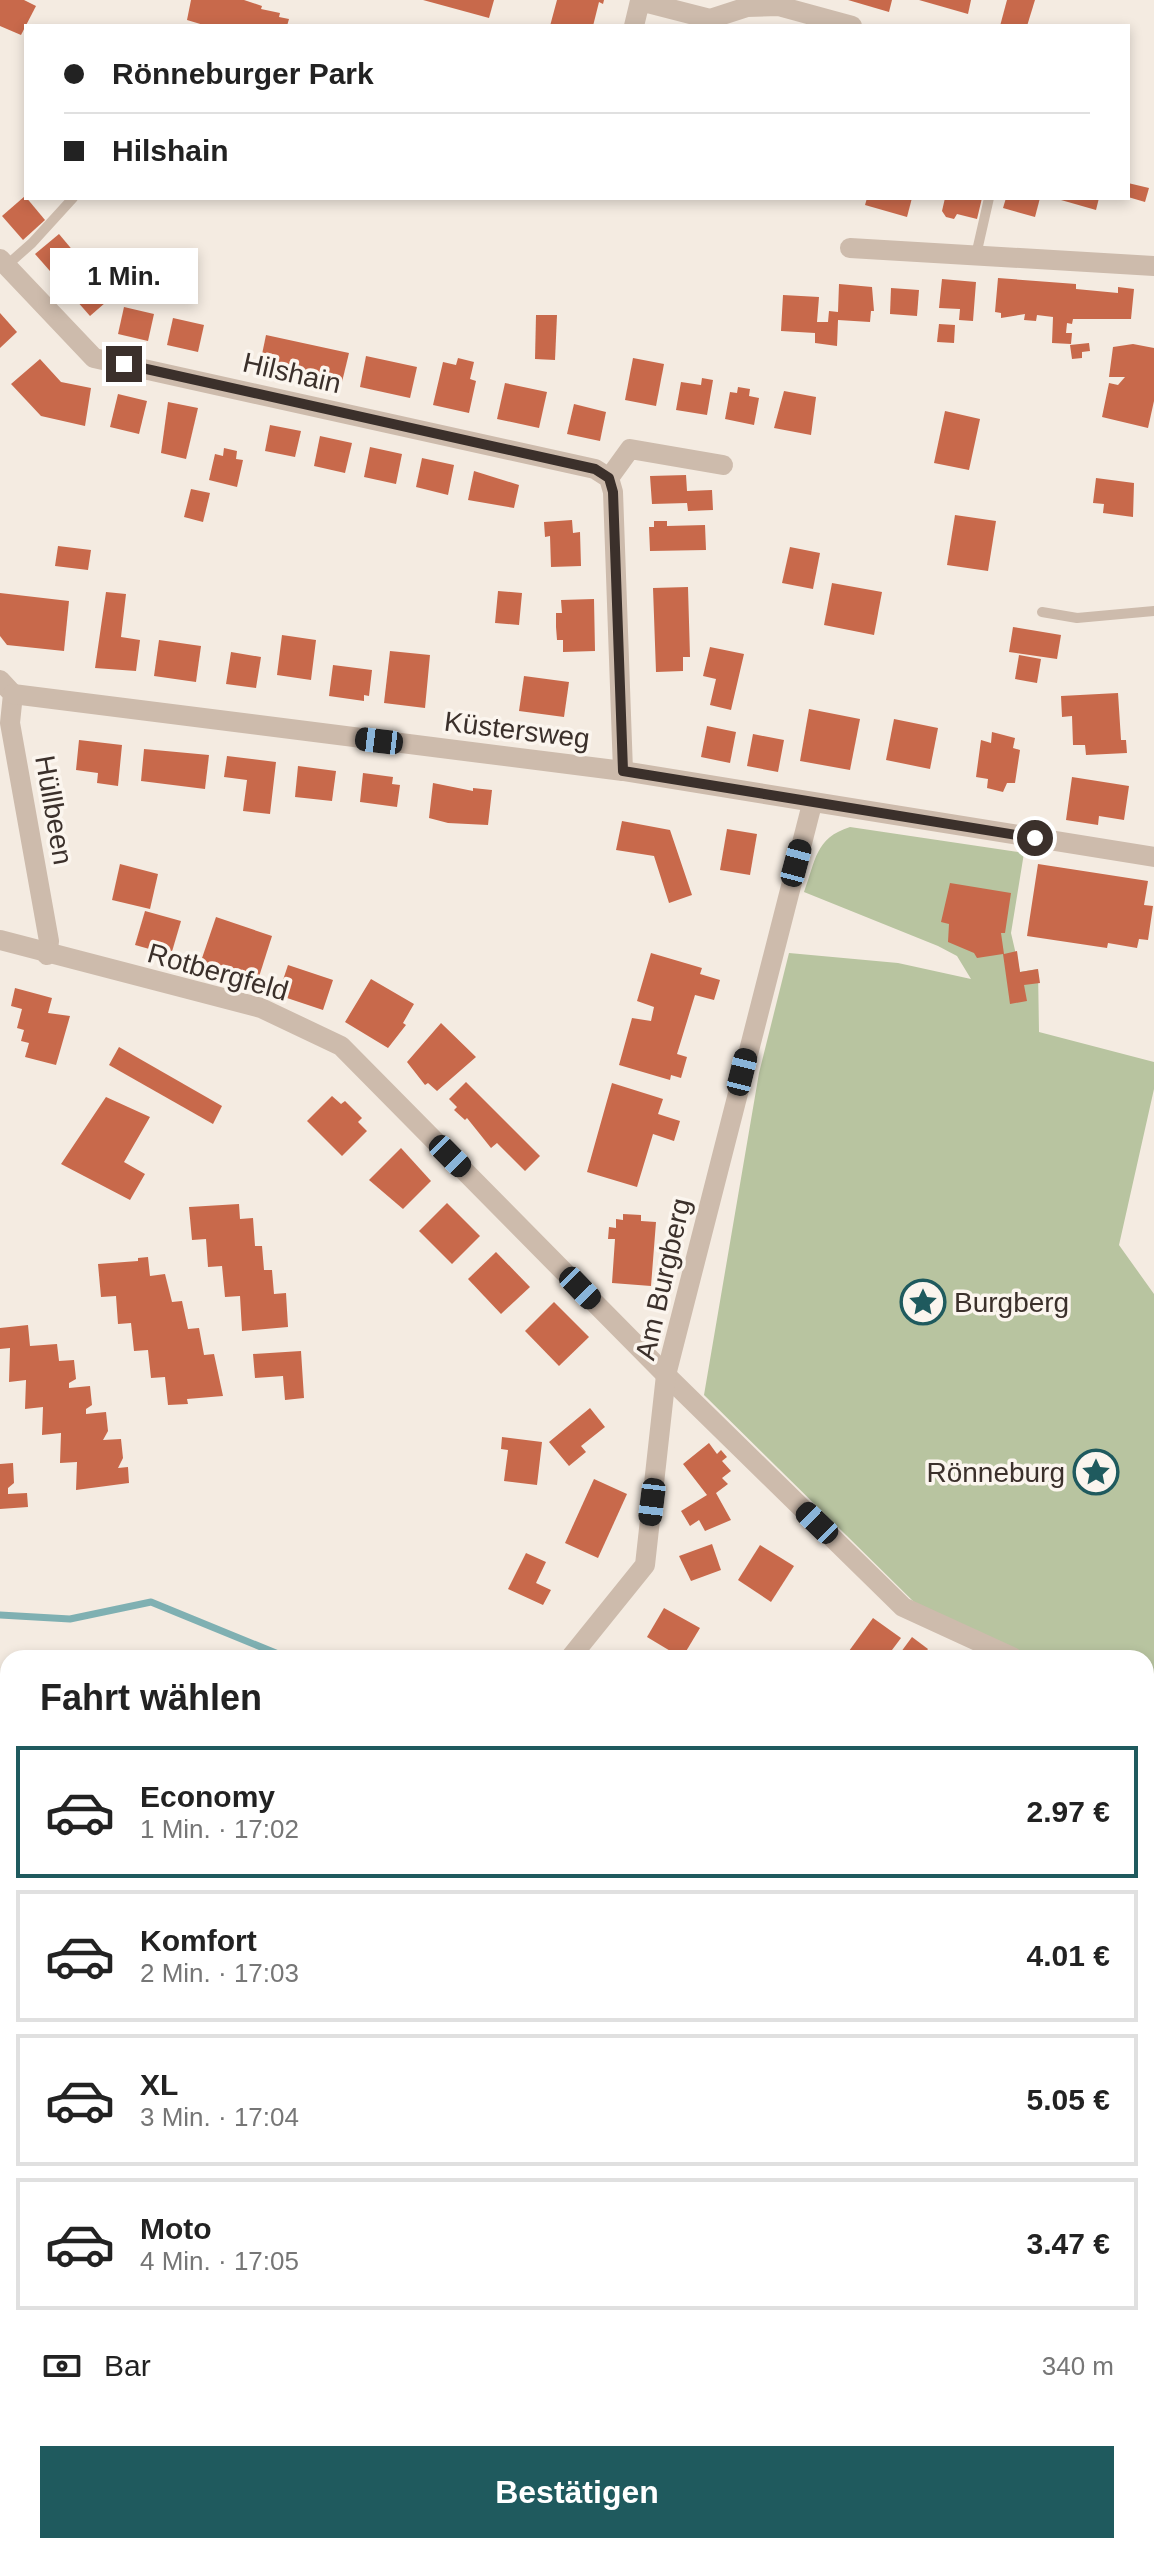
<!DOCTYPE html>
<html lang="de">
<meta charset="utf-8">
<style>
:root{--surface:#fff;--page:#f2f2f2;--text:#222;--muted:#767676;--line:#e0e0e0;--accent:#1f5a5e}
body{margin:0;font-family:Helvetica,sans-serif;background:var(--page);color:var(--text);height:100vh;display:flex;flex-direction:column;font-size:30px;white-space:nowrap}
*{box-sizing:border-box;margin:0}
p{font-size:26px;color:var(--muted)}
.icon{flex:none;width:44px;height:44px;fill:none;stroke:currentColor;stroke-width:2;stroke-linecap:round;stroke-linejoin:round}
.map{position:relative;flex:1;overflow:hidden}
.details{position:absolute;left:0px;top:1650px;width:1154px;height:904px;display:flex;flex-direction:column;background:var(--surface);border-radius:24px 24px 0 0;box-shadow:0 4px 12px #0003}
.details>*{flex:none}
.top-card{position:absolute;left:24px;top:24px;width:1106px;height:176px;border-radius:0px;box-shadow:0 4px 12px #0003;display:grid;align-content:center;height:176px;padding:0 40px;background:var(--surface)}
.end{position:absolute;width:36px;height:36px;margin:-18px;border:10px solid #3b302b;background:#fff;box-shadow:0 0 0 4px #fff}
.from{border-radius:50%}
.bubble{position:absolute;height:56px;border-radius:0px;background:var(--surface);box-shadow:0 4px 12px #0003;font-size:26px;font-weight:700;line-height:56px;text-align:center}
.car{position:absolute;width:24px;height:48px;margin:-24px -12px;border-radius:10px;box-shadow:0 0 6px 2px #0007;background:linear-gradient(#222 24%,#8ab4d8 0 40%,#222 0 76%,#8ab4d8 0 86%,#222 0)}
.top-card b{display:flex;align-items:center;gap:28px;height:76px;font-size:30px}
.top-card b+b{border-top:2px solid var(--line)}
.top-card i{width:20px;height:20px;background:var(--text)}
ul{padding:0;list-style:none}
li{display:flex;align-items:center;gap:24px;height:132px;margin:0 16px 12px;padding:0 24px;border:4px solid var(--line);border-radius:0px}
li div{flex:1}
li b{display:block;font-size:30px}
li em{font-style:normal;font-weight:700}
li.current{border-color:var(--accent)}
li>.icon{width:72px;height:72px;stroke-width:1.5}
h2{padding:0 40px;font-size:36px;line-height:96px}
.pay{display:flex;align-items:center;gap:20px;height:88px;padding:0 40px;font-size:30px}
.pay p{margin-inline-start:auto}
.action{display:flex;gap:16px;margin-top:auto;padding:16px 40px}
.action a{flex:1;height:92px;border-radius:0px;background:var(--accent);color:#fff;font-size:32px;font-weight:700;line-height:92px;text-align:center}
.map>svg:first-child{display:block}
</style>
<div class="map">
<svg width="1154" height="2554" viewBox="0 0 1154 2554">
<rect width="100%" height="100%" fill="#f4ebe1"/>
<g fill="#b8c4a0">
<path d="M 850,827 L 1024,853 L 1011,933 L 1020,972 L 1038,969 L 1039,1032 L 1154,1062 L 1154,1089 L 1119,1245 L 1154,1294 L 1154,1694 L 1146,1692 L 1146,1658 L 1029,1658 L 917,1605 L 704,1395 L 759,1073 L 789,953 L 898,963 L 971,979 L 957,956 L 938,946 L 804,892 C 816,860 815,838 850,827 Z"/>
<path d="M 8,2417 L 8,2546 L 944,2546 L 941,2554 L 0,2554 L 0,2436 Z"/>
</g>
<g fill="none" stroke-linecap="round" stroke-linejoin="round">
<g stroke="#7fb0b2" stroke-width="7">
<path d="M 0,1615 L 70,1619 L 151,1602 L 288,1658"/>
<path d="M 1146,2129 L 1154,2136"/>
</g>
</g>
<g fill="#c8694b">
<path d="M 0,0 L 24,0 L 36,6 L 21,35 L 0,26 Z"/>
<path d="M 191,0 L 244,0 L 262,6 L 261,9 L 280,13 L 279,17 L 289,19 L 287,26 L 207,26 L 187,20 Z"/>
<path d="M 423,0 L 494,0 L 489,18 Z"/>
<path d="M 557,0 L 604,0 L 603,4 L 599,2 L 593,26 L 550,26 Z"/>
<path d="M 848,0 L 892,0 L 889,12 Z"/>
<path d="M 919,0 L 971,0 L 968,14 Z"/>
<path d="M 1007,0 L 1035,0 L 1027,26 L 1000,26 Z"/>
<path d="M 1128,183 L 1149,188 L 1145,202 L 1128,197 Z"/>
<path d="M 25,196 L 45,220 L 23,240 L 2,216 Z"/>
<path d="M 867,198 L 912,198 L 907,217 L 865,205 Z"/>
<path d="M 945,198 L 982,198 L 977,219 L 957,214 L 954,219 L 946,217 L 942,211 Z"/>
<path d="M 1006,198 L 1040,198 L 1035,217 L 1003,208 Z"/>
<path d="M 1054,198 L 1099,198 L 1096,210 Z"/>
<path d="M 59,234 L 80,259 L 57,279 L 35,254 Z"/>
<path d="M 92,272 L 113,296 L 90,316 L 69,292 Z"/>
<path d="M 998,278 L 1076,284 L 1076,289 L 1118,293 L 1118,287 L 1134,289 L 1131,319 L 1073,319 L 1072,324 L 1067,323 L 1066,333 L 1072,333 L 1071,344 L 1052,343 L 1053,317 L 1037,315 L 1036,321 L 1024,320 L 1025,314 L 1001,318 L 1001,313 L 995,312 Z"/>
<path d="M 942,279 L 976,282 L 973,321 L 959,320 L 960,309 L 939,308 Z"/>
<path d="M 839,284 L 872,287 L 874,311 L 871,311 L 870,322 L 838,320 L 837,346 L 815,343 L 815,333 L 781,331 L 783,295 L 819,297 L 817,322 L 828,322 L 829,311 L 838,312 Z"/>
<path d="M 891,288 L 919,290 L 917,316 L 890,314 Z"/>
<path d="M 124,307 L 154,314 L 148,341 L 118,334 Z"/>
<path d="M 0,313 L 17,332 L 0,348 Z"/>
<path d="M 536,315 L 557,315 L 555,360 L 535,359 Z"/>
<path d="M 173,318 L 204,325 L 198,352 L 167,345 Z"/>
<path d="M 939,324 L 955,325 L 954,343 L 937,342 Z"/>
<path d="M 266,335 L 349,353 L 342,382 L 260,364 Z"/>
<path d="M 1089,343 L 1090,351 L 1082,352 L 1082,358 L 1072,359 L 1070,345 Z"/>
<path d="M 1133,344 L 1154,348 L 1154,401 L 1148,428 L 1102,417 L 1109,383 L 1118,385 L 1125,377 L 1109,377 L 1113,347 Z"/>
<path d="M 366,356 L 417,367 L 410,398 L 360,387 Z"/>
<path d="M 458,358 L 474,362 L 470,379 L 476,381 L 469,413 L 433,405 L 443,362 L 456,365 Z"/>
<path d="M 633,358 L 664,364 L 656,406 L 625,400 Z"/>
<path d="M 40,359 L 61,382 L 91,388 L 85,426 L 41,416 L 11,384 Z"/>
<path d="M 702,378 L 713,380 L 707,415 L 676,410 L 681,382 L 701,385 Z"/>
<path d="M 505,383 L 547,392 L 539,428 L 497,419 Z"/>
<path d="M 738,387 L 750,389 L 749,396 L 759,398 L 754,425 L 725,419 L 730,392 L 737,393 Z"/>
<path d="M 784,391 L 816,397 L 811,435 L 774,428 Z"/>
<path d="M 118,394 L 147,401 L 139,434 L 110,427 Z"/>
<path d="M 168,402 L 198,408 L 186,459 L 161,453 Z"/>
<path d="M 574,404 L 606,412 L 600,441 L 567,434 Z"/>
<path d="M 945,411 L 980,419 L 969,470 L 934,463 Z"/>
<path d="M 270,425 L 301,431 L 295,457 L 265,451 Z"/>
<path d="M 320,436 L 352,443 L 345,473 L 314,466 Z"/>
<path d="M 370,447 L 402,454 L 396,484 L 364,477 Z"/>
<path d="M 224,448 L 237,451 L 236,459 L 243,460 L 237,487 L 209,480 L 215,454 L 223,456 Z"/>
<path d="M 422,458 L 454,465 L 448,495 L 416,487 Z"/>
<path d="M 474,471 L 519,485 L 514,508 L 468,500 Z"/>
<path d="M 686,475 L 687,491 L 712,490 L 713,510 L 688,511 L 687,503 L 652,504 L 650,476 Z"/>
<path d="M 1096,478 L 1134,483 L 1133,517 L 1103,513 L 1104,504 L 1093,503 Z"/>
<path d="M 191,489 L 210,493 L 203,522 L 184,517 Z"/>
<path d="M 955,515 L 996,521 L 988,571 L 947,565 Z"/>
<path d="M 572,520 L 573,533 L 580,532 L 581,566 L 551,567 L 550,536 L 545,537 L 544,522 Z"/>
<path d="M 654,521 L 667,521 L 667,526 L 705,525 L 706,550 L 650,551 L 649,527 L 654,527 Z"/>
<path d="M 58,546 L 91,550 L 88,570 L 55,566 Z"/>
<path d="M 790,547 L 820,553 L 813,589 L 782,583 Z"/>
<path d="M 832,583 L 882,592 L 874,635 L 824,625 Z"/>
<path d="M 688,587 L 690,657 L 683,657 L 683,671 L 656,672 L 653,588 Z"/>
<path d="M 498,591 L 522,593 L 519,625 L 495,623 Z"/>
<path d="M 106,592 L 126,594 L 121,637 L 140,640 L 136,671 L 95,668 Z"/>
<path d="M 0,593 L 69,601 L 64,651 L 7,645 L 0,636 Z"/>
<path d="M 594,599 L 595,651 L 563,652 L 563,640 L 557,640 L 556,627 L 556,613 L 562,613 L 561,600 Z"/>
<path d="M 1013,627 L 1061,635 L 1057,659 L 1009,652 Z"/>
<path d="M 282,635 L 316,640 L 311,680 L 277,675 Z"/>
<path d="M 159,640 L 201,646 L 196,682 L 154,676 Z"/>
<path d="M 710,647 L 744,654 L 731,710 L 710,705 L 716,679 L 703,676 Z"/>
<path d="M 390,651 L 430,655 L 425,708 L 384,703 Z"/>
<path d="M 231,652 L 261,657 L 256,688 L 226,684 Z"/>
<path d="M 1019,655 L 1041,659 L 1037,683 L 1015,679 Z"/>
<path d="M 333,665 L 372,670 L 369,696 L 364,695 L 364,701 L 329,696 Z"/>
<path d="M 524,676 L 569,682 L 564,717 L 519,711 Z"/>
<path d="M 1118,693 L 1121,740 L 1126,740 L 1127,753 L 1086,755 L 1085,745 L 1073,745 L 1072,716 L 1062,717 L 1061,696 Z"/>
<path d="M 809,709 L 860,719 L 850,770 L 800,761 Z"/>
<path d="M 894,719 L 938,728 L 930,769 L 886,760 Z"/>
<path d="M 707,726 L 736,732 L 730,763 L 701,757 Z"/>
<path d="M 992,732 L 1015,738 L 1013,748 L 1020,750 L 1015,783 L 1007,783 L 1003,792 L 987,788 L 988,779 L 976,777 L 981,740 L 991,743 Z"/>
<path d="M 753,734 L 784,740 L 778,772 L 747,766 Z"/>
<path d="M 79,740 L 122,745 L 118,786 L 97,783 L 98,773 L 76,770 Z"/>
<path d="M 144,749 L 209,755 L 205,789 L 141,781 Z"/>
<path d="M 227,756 L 276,762 L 270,814 L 243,811 L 247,780 L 224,777 Z"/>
<path d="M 298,766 L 336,771 L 332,801 L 295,797 Z"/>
<path d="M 363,773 L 393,777 L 392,784 L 400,785 L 397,807 L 360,802 Z"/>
<path d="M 1072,777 L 1129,786 L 1124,820 L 1099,816 L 1098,825 L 1066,820 Z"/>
<path d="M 433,783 L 473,791 L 473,788 L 492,790 L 488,825 L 448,823 L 429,818 Z"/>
<path d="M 622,821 L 670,830 L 692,895 L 669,903 L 654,856 L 616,850 Z"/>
<path d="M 727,829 L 757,834 L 750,875 L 720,870 Z"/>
<path d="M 120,864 L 158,874 L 150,909 L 112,900 Z"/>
<path d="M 1038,864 L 1148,881 L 1144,905 L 1153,906 L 1148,940 L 1139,939 L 1137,948 L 1108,943 L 1107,948 L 1027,936 Z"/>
<path d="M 950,883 L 1011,893 L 1005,933 L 1001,933 L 1004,954 L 1017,951 L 1020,972 L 1038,969 L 1040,983 L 1024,985 L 1027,1001 L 1010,1004 L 1003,954 L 977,958 L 974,953 L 948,942 L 949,924 L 941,922 Z"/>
<path d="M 145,911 L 181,921 L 171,955 L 135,945 Z"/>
<path d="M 216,917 L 272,936 L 257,983 L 200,964 Z"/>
<path d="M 651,953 L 702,968 L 700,974 L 720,980 L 714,1000 L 695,995 L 677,1054 L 687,1057 L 681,1078 L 671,1075 L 670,1080 L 619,1065 L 632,1018 L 651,1021 L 654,1007 L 637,1001 Z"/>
<path d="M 288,965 L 333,980 L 323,1010 L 278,995 Z"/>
<path d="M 371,979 L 414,1004 L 403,1023 L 406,1025 L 388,1048 L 345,1022 Z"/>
<path d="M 15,988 L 52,998 L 48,1013 L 70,1016 L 56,1065 L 25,1057 L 29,1043 L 21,1041 L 24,1030 L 17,1028 L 22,1009 L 11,1006 Z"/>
<path d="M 441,1023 L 476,1057 L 437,1091 L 428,1083 L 425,1085 L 407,1062 Z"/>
<path d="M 119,1047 L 222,1106 L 213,1124 L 109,1065 Z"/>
<path d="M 466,1082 L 540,1156 L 525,1171 L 497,1143 L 491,1148 L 467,1118 L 465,1120 L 454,1110 L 457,1107 L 449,1099 Z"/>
<path d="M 612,1083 L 663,1099 L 658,1114 L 680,1121 L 674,1141 L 653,1134 L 637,1187 L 587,1172 Z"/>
<path d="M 332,1096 L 341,1104 L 345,1101 L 362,1118 L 358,1122 L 367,1131 L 342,1156 L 307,1121 Z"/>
<path d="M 106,1097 L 150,1117 L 124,1162 L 145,1174 L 130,1200 L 61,1164 Z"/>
<path d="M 401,1148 L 431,1181 L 403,1209 L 369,1180 Z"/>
<path d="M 447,1203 L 480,1236 L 452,1264 L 419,1231 Z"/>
<path d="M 239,1204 L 240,1219 L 253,1218 L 255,1246 L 262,1246 L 264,1270 L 272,1270 L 274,1294 L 286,1293 L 288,1327 L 242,1331 L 240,1296 L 225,1297 L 222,1266 L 208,1267 L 206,1239 L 192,1240 L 189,1207 Z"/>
<path d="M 623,1214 L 641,1215 L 641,1221 L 656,1222 L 651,1286 L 612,1283 L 615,1239 L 608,1239 L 609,1227 L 616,1228 L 616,1219 L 623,1220 Z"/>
<path d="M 496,1252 L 530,1287 L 501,1314 L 468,1279 Z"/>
<path d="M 148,1257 L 150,1276 L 165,1274 L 172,1302 L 182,1301 L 188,1329 L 199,1328 L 204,1355 L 214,1354 L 223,1396 L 187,1399 L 188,1404 L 168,1405 L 165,1377 L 151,1378 L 148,1350 L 134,1351 L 131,1323 L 118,1324 L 116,1296 L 101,1297 L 98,1264 L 138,1261 L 138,1258 Z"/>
<path d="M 554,1302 L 589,1337 L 559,1366 L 525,1331 Z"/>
<path d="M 28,1325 L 30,1346 L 57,1344 L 59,1361 L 74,1360 L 76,1379 L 69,1383 L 69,1388 L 90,1386 L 92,1405 L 86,1409 L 86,1414 L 106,1412 L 108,1431 L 103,1440 L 121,1439 L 123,1458 L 118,1468 L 128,1467 L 129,1483 L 76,1490 L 77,1462 L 60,1463 L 61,1433 L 42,1435 L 43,1407 L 25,1409 L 26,1380 L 9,1382 L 10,1348 L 0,1349 L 0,1328 Z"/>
<path d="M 301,1351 L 304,1398 L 285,1400 L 283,1376 L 255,1378 L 253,1354 Z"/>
<path d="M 590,1408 L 605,1427 L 581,1446 L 586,1452 L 569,1466 L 549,1442 Z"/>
<path d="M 502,1437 L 542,1442 L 537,1485 L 504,1481 L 508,1450 L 501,1449 Z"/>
<path d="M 709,1443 L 717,1454 L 721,1450 L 727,1457 L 722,1461 L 731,1471 L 722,1478 L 728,1484 L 716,1493 L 731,1520 L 705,1531 L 699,1520 L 690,1526 L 681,1511 L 707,1495 L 683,1464 Z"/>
<path d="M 13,1463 L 14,1483 L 8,1488 L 8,1494 L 27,1493 L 28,1507 L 0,1509 L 0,1464 Z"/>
<path d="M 594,1479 L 627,1494 L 598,1558 L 565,1543 Z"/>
<path d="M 712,1544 L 721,1570 L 691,1581 L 679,1556 Z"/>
<path d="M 760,1545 L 794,1566 L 771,1602 L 738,1580 Z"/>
<path d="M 526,1553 L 546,1562 L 536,1583 L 551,1590 L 543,1605 L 508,1589 Z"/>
<path d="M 664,1608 L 700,1628 L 682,1658 L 647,1637 Z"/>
<path d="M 873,1618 L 901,1638 L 886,1658 L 859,1658 L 849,1651 Z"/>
<path d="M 912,1637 L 928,1649 L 921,1658 L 901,1658 L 898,1656 Z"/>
<path d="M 3,1740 L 8,1742 L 8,1803 L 0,1800 Z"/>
<path d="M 1153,1927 L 1154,1971 L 1146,1983 L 1146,1945 Z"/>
<path d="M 0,2239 L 8,2248 L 8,2279 L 0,2272 Z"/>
</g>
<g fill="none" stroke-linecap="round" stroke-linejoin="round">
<g stroke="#cdbbac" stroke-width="10">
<path d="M 976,255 L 989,198"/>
<path d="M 6,266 L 32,243 L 73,198"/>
<path d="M 1042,612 L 1077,618 L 1154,611"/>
</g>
<g stroke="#cdbbac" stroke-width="20">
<path d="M 634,26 L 640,1 L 710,19 L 747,7 L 779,6 L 852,26"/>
<path d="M 850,248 L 1154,266"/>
<path d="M 0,259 L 94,358 L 595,469 L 609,478 L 613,492 L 623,771"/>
<path d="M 609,478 L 630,449 L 723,465"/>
<path d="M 0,680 L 13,694 L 10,723 L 49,941 L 47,955"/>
<path d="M 13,694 L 623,771 L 1154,857"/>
<path d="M 0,940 L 261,1008 L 341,1046 L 666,1375 L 903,1607 L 1014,1658"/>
<path d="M 570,1658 L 645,1565 L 666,1375 L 812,804"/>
<path d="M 1146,1715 L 1154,1719"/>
<path d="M 0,1866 L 8,1866"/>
<path d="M 0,2195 L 8,2190"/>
<path d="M 1146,2438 L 1154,2444"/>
</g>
</g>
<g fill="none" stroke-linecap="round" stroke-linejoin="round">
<path stroke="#3b302b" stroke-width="10" d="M 124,364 L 595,469 L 609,478 L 613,492 L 623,771 L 1035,838"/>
</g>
<defs>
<g id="sight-ring" transform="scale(2.3)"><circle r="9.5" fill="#fbf5ee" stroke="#1f5a5e" stroke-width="1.5"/><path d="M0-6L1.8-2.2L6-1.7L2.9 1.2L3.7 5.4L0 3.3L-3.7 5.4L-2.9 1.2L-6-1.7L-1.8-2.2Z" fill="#1f5a5e"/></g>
</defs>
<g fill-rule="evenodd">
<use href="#sight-ring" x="923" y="1302"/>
<use href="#sight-ring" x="1096" y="1472"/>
</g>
<g text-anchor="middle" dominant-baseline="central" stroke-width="7" stroke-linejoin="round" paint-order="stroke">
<g font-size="28" fill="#3b302b" stroke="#fbf5ee">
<text transform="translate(292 373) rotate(13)">Hilshain</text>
<text transform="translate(517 730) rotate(7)">Küstersweg</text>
<text transform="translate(54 810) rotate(80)">Hüllbeen</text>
<text transform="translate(218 972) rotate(16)">Rotbergfeld</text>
<text transform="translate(663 1279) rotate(-77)">Am Burgberg</text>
</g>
<g font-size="28" fill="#3b302b" stroke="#fbf5ee" text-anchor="start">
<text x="954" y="1302">Burgberg</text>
<text x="1065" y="1472" text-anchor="end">Rönneburg</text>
</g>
</g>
</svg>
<i class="end from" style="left:1035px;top:838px"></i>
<i class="end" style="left:124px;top:364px"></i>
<div class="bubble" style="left:50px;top:248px;width:148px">1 Min.</div>
<i class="car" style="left:379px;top:741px;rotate:277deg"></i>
<i class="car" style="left:796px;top:863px;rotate:15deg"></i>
<i class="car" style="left:742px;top:1072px;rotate:14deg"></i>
<i class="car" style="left:450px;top:1156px;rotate:135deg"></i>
<i class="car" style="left:580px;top:1288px;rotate:136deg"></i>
<i class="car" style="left:652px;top:1502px;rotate:187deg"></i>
<i class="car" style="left:817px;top:1523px;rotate:314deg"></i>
<div class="top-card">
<b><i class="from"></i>Rönneburger Park</b>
<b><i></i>Hilshain</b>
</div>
<section class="details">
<h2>Fahrt wählen</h2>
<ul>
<li class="current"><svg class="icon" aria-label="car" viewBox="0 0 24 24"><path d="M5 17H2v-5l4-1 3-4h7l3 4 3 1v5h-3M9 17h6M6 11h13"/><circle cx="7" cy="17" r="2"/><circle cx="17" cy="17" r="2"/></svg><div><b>Economy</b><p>1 Min. · 17:02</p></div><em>2.97 €</em></li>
<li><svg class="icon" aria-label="car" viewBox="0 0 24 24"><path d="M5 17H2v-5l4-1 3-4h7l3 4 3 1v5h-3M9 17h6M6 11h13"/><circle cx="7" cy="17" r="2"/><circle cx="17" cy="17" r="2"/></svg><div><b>Komfort</b><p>2 Min. · 17:03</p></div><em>4.01 €</em></li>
<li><svg class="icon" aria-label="car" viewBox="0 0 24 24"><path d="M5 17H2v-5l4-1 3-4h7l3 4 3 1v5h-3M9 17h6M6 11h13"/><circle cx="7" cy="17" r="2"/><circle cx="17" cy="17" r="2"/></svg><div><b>XL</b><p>3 Min. · 17:04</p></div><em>5.05 €</em></li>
<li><svg class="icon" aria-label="car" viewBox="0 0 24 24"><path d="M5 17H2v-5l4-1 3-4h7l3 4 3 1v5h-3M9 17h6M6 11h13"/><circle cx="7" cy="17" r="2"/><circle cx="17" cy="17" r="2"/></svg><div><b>Moto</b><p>4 Min. · 17:05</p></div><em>3.47 €</em></li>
</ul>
<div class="pay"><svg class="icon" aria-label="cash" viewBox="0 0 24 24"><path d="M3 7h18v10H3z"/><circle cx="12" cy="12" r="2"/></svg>Bar<p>340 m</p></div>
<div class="action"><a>Bestätigen</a></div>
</section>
</div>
